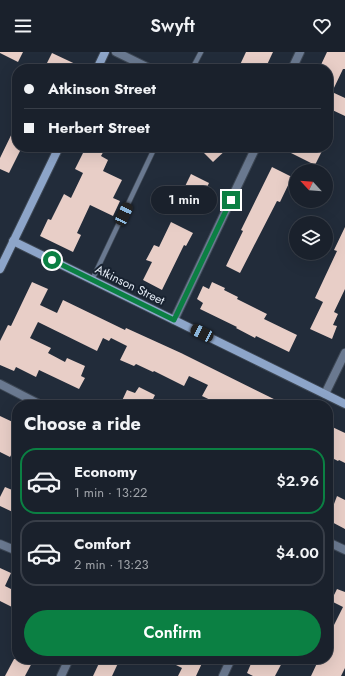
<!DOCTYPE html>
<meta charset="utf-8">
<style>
:root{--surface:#1a212c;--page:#232934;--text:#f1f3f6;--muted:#9fa3a9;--line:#383e48;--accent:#0b8043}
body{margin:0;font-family:Jost,sans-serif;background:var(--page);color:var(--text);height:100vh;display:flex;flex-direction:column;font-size:15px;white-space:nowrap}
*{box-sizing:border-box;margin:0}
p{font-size:13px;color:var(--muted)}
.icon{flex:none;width:22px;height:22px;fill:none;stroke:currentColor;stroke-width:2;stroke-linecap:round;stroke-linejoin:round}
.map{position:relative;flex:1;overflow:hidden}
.panel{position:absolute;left:12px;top:348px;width:321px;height:264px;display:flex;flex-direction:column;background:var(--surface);border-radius:16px;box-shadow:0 4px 16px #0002,0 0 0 1px var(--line)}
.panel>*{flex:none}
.banner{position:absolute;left:12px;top:12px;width:321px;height:88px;border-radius:16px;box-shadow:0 4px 16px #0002,0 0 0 1px var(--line);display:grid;align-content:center;height:88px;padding:0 12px;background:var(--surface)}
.needle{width:26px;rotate:296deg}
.buttons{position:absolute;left:289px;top:112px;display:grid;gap:8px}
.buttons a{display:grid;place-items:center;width:44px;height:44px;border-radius:50%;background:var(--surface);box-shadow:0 4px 16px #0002,0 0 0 1px var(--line);font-size:20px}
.end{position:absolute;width:18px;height:18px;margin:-9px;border:5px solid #0b8043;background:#fff;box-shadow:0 0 0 2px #fff}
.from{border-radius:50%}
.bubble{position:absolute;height:28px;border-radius:14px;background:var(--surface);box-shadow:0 4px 16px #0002,0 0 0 1px var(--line);font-size:13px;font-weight:600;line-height:28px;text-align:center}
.car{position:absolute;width:12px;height:24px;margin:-12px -6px;border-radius:5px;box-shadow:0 0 3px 1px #0007;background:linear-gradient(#222 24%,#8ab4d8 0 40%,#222 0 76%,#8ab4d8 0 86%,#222 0)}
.banner b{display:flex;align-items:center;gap:14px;height:38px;font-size:15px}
.banner b+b{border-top:1px solid var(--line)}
.banner i{width:10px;height:10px;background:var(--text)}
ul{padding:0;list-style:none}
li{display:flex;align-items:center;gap:12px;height:66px;margin:0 8px 6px;padding:0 4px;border:2px solid var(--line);border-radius:16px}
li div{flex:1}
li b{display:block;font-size:15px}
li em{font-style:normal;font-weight:600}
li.on{border-color:var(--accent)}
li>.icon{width:36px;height:36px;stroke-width:1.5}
h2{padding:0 12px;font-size:18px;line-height:48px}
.button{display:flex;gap:8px;margin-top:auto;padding:8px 12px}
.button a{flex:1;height:46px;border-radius:24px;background:var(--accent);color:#fff;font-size:16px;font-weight:600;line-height:46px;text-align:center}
header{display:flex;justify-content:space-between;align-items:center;height:52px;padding:0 12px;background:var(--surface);font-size:18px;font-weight:600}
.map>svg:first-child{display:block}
</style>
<header><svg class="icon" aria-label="menu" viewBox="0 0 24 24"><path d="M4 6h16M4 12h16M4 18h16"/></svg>Swyft<svg class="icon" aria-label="heart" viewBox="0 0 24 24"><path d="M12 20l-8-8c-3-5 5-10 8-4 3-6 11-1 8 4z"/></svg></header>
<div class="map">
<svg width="345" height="624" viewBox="0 0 345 624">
<rect width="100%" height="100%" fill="#222c3a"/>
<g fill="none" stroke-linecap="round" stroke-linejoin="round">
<path stroke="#000b35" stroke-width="3.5" d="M 16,414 L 17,412"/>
</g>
<g fill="#e8cec7">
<path d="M 0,0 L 23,0 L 18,10 L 0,1 Z"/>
<path d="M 246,0 L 273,0 L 265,17 L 238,17 Z"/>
<path d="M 327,0 L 345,0 L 345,17 L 343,17 L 332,40 L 345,46 L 345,64 L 328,56 L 328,17 L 319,17 Z"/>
<path d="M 52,1 L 86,17 L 44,17 Z"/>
<path d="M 17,71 L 17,95 L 22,95 L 9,121 L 0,117 L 0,106 Z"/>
<path d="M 86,95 L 106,95 L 101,104 L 108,108 L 103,119 L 122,128 L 113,146 L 120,149 L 113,164 L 90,153 L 77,181 L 81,183 L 73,200 L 40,184 L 48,167 L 51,168 L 64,142 L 71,146 L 83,121 L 75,117 Z"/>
<path d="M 198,95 L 229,95 L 213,110 Z"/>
<path d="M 279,95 L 312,95 L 322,99 L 315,113 Z"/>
<path d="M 272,115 L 292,125 L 280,150 L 277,149 L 240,221 L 226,214 L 243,179 L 241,178 Z"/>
<path d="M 191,122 L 209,131 L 195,160 L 177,151 Z"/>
<path d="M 171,170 L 193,181 L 186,194 L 184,193 L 162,238 L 143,228 L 152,210 L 146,208 L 154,193 L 159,195 Z"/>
<path d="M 345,175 L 345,237 L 334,260 L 338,262 L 333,273 L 337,274 L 332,287 L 310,277 L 323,250 L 315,246 L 337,199 L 334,198 Z"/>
<path d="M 32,230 L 48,237 L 40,253 L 57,261 L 63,248 L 125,278 L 126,276 L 181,301 L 286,353 L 221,353 L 202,344 L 208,333 L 189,324 L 184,334 L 154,319 L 153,320 L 136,312 L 134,314 L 120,308 L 127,294 L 111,286 L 109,289 L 103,286 L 97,299 L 38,270 L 30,286 L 51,296 L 48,301 L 65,310 L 67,306 L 85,314 L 81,324 L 85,326 L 79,337 L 39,318 L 36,325 L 16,315 L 14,319 L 0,313 L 0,289 L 8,273 L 11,274 Z"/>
<path d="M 212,230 L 225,236 L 224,238 L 238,245 L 237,247 L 267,262 L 264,267 L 297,283 L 289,300 L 256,284 L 255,286 L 236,276 L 237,275 L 200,257 L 203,251 L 197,247 L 203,234 L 209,237 Z"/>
<path d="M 139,335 L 155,343 L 150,353 L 120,353 L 127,338 L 135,341 Z"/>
<path d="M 0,364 L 17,372 L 13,379 L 17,381 L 17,392 L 10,405 L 0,400 Z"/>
<path d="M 328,373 L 345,381 L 345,411 L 339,408 L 338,409 L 328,404 Z"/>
<path d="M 5,435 L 17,440 L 17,462 L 0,454 L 0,445 Z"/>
<path d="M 337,444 L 345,448 L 345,477 L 328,468 L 328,449 L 334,452 Z"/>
<path d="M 0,516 L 11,521 L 5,534 L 17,540 L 17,545 L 12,555 L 0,549 Z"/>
<path d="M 337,537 L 345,540 L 345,616 L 341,624 L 311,624 L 319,607 L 328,607 L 328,585 L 343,555 L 331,549 Z"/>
<path d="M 14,607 L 34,607 L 25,624 L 5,624 Z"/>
<path d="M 101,607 L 120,607 L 112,624 L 93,624 Z"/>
<path d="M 164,607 L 204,607 L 196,624 L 178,624 L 182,616 Z"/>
<path d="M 253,607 L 284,607 L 275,624 L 253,624 L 247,621 Z"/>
</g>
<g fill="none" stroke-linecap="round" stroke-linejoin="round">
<g stroke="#3d4754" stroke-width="6">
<g id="lane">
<path d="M 192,17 L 201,0"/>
<path d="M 92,228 L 155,95"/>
</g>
</g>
<g stroke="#3d4754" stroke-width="10">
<g id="street">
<path d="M 116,0 L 151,17"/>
<path d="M 292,17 L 300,0"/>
<path d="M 174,268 L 256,95"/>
<path d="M 0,332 L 41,353"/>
<path d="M 325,342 L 345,301"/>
<path d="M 328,490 L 345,498"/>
<path d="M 0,492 L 17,499"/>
<path d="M 61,624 L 69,607"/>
<path d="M 223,624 L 231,607"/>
</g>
</g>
<g stroke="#3d4754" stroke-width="10">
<g id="secondary">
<path d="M 97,17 L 105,0"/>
<path d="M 13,189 L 345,352"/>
<path d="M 0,217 L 59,95"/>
</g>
</g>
<use href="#lane" stroke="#6a7990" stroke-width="4.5"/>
<use href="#street" stroke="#6a7990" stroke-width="8"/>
<use href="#secondary" stroke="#8da5c9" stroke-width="8"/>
</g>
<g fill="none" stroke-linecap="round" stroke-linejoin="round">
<path stroke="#0b8043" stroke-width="5" d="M 52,208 L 174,268 L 231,148"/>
</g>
<g text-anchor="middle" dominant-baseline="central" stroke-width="4" stroke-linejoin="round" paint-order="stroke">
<g font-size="12" fill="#e4ebf5" stroke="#182230">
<text transform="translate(130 233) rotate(26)">Atkinson Street</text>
</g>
</g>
</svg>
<div class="buttons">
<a><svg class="needle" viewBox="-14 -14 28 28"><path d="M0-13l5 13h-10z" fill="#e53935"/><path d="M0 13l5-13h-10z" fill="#9fa3a9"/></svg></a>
<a><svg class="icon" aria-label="layers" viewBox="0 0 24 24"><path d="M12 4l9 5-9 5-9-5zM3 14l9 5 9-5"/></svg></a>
</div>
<i class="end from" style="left:52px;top:208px"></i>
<i class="end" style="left:231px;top:148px"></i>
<div class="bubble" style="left:151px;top:134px;width:66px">1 min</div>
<i class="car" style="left:124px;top:162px;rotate:25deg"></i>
<i class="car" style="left:202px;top:281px;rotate:296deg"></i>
<div class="banner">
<b><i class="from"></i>Atkinson Street</b>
<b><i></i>Herbert Street</b>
</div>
<section class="panel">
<h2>Choose a ride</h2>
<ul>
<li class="on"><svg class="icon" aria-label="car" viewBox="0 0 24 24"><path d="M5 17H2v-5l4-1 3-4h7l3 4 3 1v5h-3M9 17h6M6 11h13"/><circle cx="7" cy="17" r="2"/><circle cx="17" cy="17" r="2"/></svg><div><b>Economy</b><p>1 min · 13:22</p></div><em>$2.96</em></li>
<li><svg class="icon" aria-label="car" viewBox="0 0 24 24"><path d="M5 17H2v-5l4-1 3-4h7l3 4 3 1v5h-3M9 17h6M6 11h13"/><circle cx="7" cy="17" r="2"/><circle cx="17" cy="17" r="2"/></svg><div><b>Comfort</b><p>2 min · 13:23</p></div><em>$4.00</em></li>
</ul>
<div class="button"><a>Confirm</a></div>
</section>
</div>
